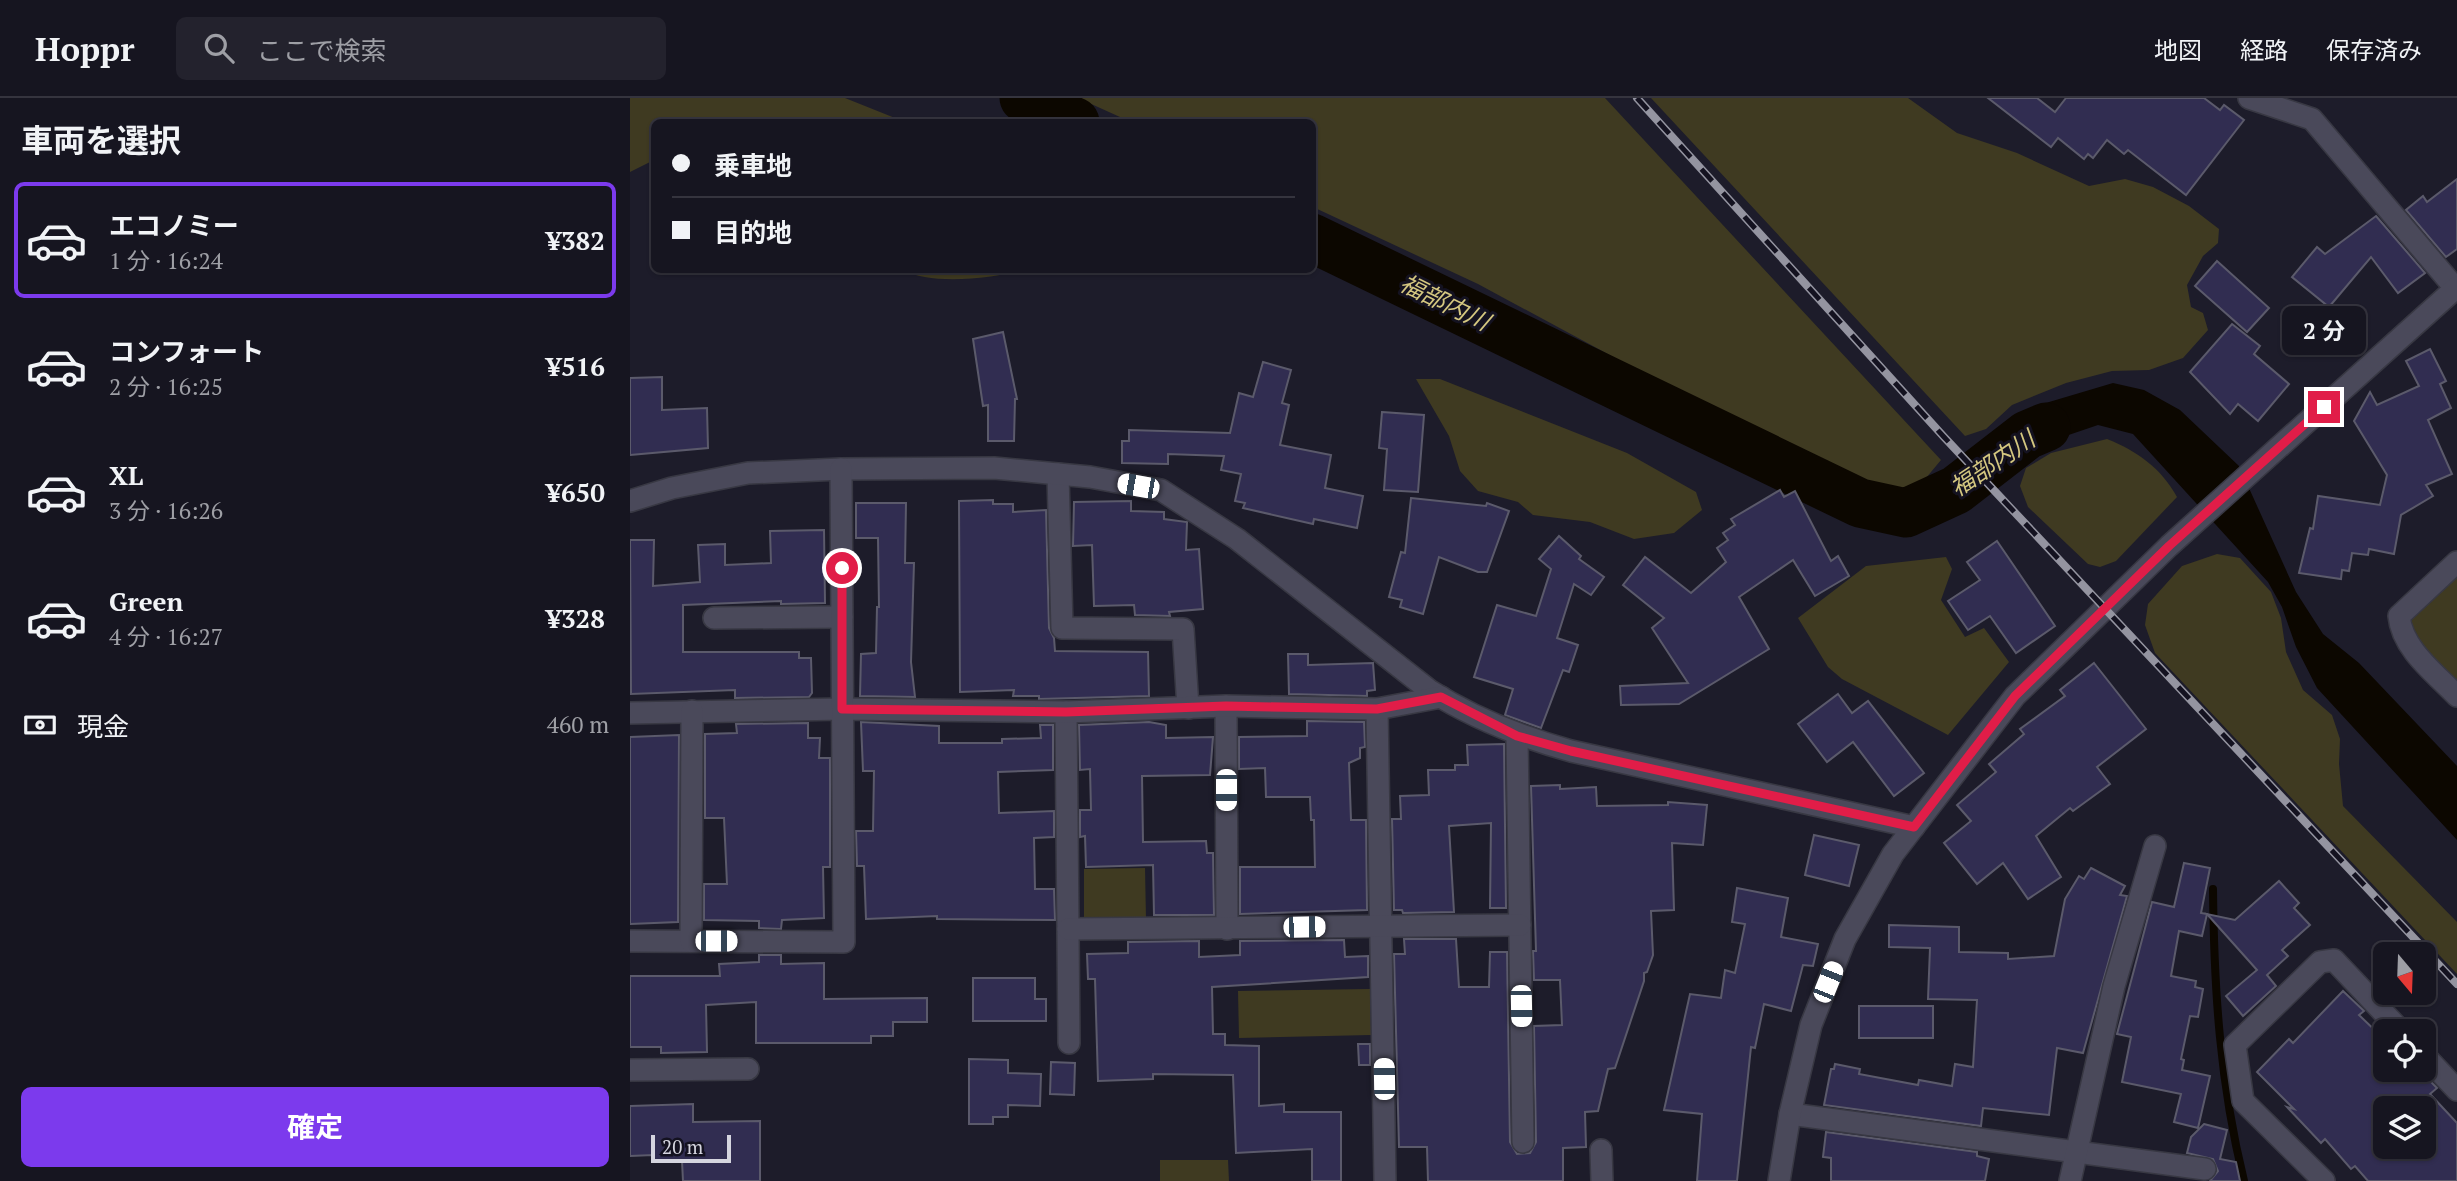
<!DOCTYPE html>
<html lang="ja">
<meta charset="utf-8">
<style>
:root{--surface:#161520;--page:#23222d;--text:#f1f3f6;--muted:#9e9fa5;--line:#35343e;--accent:#7c3aed}
body{margin:0;font-family:"PT Serif","Noto Sans JP",serif;background:var(--page);color:var(--text);height:100vh;display:flex;flex-direction:column;font-size:26px;white-space:nowrap}
*{box-sizing:border-box;margin:0}
p{font-size:23px;color:var(--muted)}
.icon{flex:none;width:38px;height:38px;fill:none;stroke:currentColor;stroke-width:2;stroke-linecap:round;stroke-linejoin:round}
.map{position:relative;flex:1;overflow:hidden}
.drawer{display:flex;flex-direction:column;background:var(--surface);width:630px}
.drawer>*{flex:none}
.top-card{position:absolute;left:21px;top:21px;width:665px;height:154px;border-radius:10px;box-shadow:0 2px 5px #0004,0 0 0 2px var(--line);display:grid;align-content:center;height:154px;padding:0 21px;background:var(--surface)}
.needle{width:46px;rotate:161deg}
.tools{position:absolute;left:1743px;top:844px;display:grid;gap:14px}
.tools a{display:grid;place-items:center;width:63px;height:63px;border-radius:10px;background:var(--surface);box-shadow:0 2px 5px #0004,0 0 0 2px var(--line);font-size:35px}
.scale{position:absolute;left:21px;bottom:18px;width:80px;box-sizing:border-box;padding-left:7px;border:4px solid #d5d5df;border-top:0;font-size:19px;line-height:24px;white-space:nowrap;color:#d5d5df;-webkit-text-stroke:5px #141220;paint-order:stroke}
.end{position:absolute;width:32px;height:32px;margin:-16px;border:9px solid #e11d48;background:#fff;box-shadow:0 0 0 4px #fff}
.from{border-radius:50%}
.bubble{position:absolute;height:49px;border-radius:10px;background:var(--surface);box-shadow:0 2px 5px #0004,0 0 0 2px var(--line);font-size:23px;font-weight:700;line-height:49px;text-align:center}
.car{position:absolute;width:21px;height:42px;margin:-21px -10px;border-radius:9px;box-shadow:0 0 5px 2px #0007;background:linear-gradient(#fff 24%,#345 0 40%,#fff 0 76%,#345 0 86%,#fff 0)}
.top-card b{display:flex;align-items:center;gap:24px;height:66px;font-size:26px}
.top-card b+b{border-top:2px solid var(--line)}
.top-card i{width:18px;height:18px;background:var(--text)}
ul{padding:0;list-style:none}
li{display:flex;align-items:center;gap:21px;height:116px;margin:0 14px 10px;padding:0 7px;border:4px solid transparent;border-radius:10px}
li div{flex:1}
li b{display:block;font-size:26px}
li em{font-style:normal;font-weight:700}
li.current{border-color:var(--accent)}
li>.icon{width:63px;height:63px;stroke-width:1.5}
h2{padding:0 21px;font-size:32px;line-height:84px}
.pay{display:flex;align-items:center;gap:18px;height:77px;padding:0 21px;font-size:26px}
.pay p{margin-inline-start:auto}
.button{display:flex;gap:14px;margin-top:auto;padding:14px 21px}
.button a{flex:1;height:80px;border-radius:10px;background:var(--accent);color:#fff;font-size:28px;font-weight:700;line-height:80px;text-align:center}
header{display:flex;align-items:center;gap:42px;box-sizing:border-box;height:98px;padding:0 35px;background:var(--surface);border-bottom:2px solid var(--line)}
header strong{font-size:33px}
nav{display:flex;gap:38px;margin-inline-start:auto;font-size:24px}
.search{width:490px;height:63px;background:var(--page);display:flex;align-items:center;gap:18px;box-sizing:border-box;padding:0 24px;border-radius:10px;color:var(--muted);font-size:26px}
main{display:flex;flex:1;min-height:0}
.map>svg:first-child{display:block}
</style>
<header>
<strong>Hoppr</strong>
<div class="search"><svg class="icon" aria-label="search" viewBox="0 0 24 24"><circle cx="10" cy="10" r="6"/><path d="M15 15l6 6"/></svg>ここで検索</div>
<nav><a>地図</a><a>経路</a><a>保存済み</a></nav>
</header>
<main>
<section class="drawer">
<h2>車両を選択</h2>
<ul>
<li class="current"><svg class="icon" aria-label="car" viewBox="0 0 24 24"><path d="M5 17H2v-5l4-1 3-4h7l3 4 3 1v5h-3M9 17h6M6 11h13"/><circle cx="7" cy="17" r="2"/><circle cx="17" cy="17" r="2"/></svg><div><b>エコノミー</b><p>1 分 · 16:24</p></div><em>¥382</em></li>
<li><svg class="icon" aria-label="car" viewBox="0 0 24 24"><path d="M5 17H2v-5l4-1 3-4h7l3 4 3 1v5h-3M9 17h6M6 11h13"/><circle cx="7" cy="17" r="2"/><circle cx="17" cy="17" r="2"/></svg><div><b>コンフォート</b><p>2 分 · 16:25</p></div><em>¥516</em></li>
<li><svg class="icon" aria-label="car" viewBox="0 0 24 24"><path d="M5 17H2v-5l4-1 3-4h7l3 4 3 1v5h-3M9 17h6M6 11h13"/><circle cx="7" cy="17" r="2"/><circle cx="17" cy="17" r="2"/></svg><div><b>XL</b><p>3 分 · 16:26</p></div><em>¥650</em></li>
<li><svg class="icon" aria-label="car" viewBox="0 0 24 24"><path d="M5 17H2v-5l4-1 3-4h7l3 4 3 1v5h-3M9 17h6M6 11h13"/><circle cx="7" cy="17" r="2"/><circle cx="17" cy="17" r="2"/></svg><div><b>Green</b><p>4 分 · 16:27</p></div><em>¥328</em></li>
</ul>
<div class="pay"><svg class="icon" aria-label="cash" viewBox="0 0 24 24"><path d="M3 7h18v10H3z"/><circle cx="12" cy="12" r="2"/></svg>現金<p>460 m</p></div>
<div class="button"><a>確定</a></div>
</section>
<div class="map">
<svg width="1827" height="1083" viewBox="0 0 1827 1083">
<rect width="100%" height="100%" fill="#1d1c2a"/>
<g fill="#3f3a21">
<path d="M 0,0 L 215,0 L 275,24 L 24,24 L 24,62 L 0,74 Z"/>
<path d="M 448,0 L 975,0 L 1311,362 L 1286,392 L 1237,396 L 848,186 L 683,109 L 682,24 L 501,24 Z"/>
<path d="M 1021,0 L 1278,0 L 1327,35 L 1387,55 L 1459,88 L 1495,81 L 1523,89 L 1559,108 L 1589,131 L 1588,145 L 1573,158 L 1557,187 L 1561,209 L 1573,215 L 1578,232 L 1553,260 L 1519,272 L 1482,273 L 1436,285 L 1382,307 L 1356,331 L 1335,338 Z"/>
<path d="M 274,172 L 390,172 C 364,181 297,187 274,172 Z"/>
<path d="M 786,281 L 810,281 L 997,355 L 1066,394 L 1072,412 L 1044,435 L 1004,441 L 960,424 L 903,417 L 888,404 L 848,393 L 830,373 L 819,338 Z"/>
<path d="M 1477,341 C 1507,353 1531,370 1547,399 L 1486,463 L 1470,469 L 1458,466 L 1398,409 L 1390,388 L 1396,370 L 1421,355 Z"/>
<path d="M 1587,456 L 1610,460 L 1641,494 L 1651,520 L 1656,554 L 1673,592 L 1702,617 L 1710,641 L 1709,666 L 1713,708 L 1827,824 L 1827,876 L 1525,555 L 1515,527 L 1518,506 L 1552,468 Z"/>
<path d="M 1316,459 L 1322,471 L 1311,502 L 1335,539 L 1354,530 L 1379,564 L 1318,637 L 1212,581 L 1198,569 L 1168,520 L 1236,468 Z"/>
<path d="M 1827,474 L 1827,589 L 1782,542 L 1777,525 Z"/>
<path d="M 515,770 L 516,821 L 454,822 L 454,771 Z"/>
<path d="M 740,891 L 741,937 L 609,940 L 608,893 Z"/>
<path d="M 530,1062 L 598,1062 L 599,1083 L 530,1083 Z"/>
</g>
<path fill="#0c0700" d="M 1483,285 L 1514,292 L 1550,312 L 1609,368 L 1666,494 L 1693,536 L 1729,565 L 1827,668 L 1827,742 L 1687,590 L 1666,549 L 1652,509 L 1638,484 L 1503,336 L 1468,327 L 1418,344 L 1392,357 L 1375,382 L 1350,356 L 1409,307 Z"/>
<g fill="none" stroke-linecap="round" stroke-linejoin="round">
<path stroke="#0c0700" stroke-width="8" d="M 1583,791 C 1584,892 1590,985 1614,1083"/>
<g stroke="#0c0700" stroke-width="49">
<path d="M 394,0 L 445,24"/>
<path d="M 682,140 L 1230,405 L 1276,415 L 1326,392 L 1397,337 L 1416,329"/>
</g>
</g>
<g fill="#312d51" stroke="#5b5a6b" stroke-width="2" fill-rule="evenodd">
<path d="M 1358,0 L 1407,0 L 1425,14 L 1436,0 L 1574,0 L 1590,12 L 1594,7 L 1614,22 L 1556,97 L 1498,52 L 1494,56 L 1477,42 L 1463,60 L 1458,56 L 1454,61 L 1428,40 L 1421,49 Z"/>
<path d="M 1827,81 L 1827,151 L 1816,159 L 1776,112 L 1793,98 L 1797,104 Z"/>
<path d="M 1746,118 L 1795,175 L 1768,195 L 1741,159 L 1699,209 L 1662,179 L 1687,149 L 1695,156 Z"/>
<path d="M 1587,163 L 1639,210 L 1617,234 L 1565,188 Z"/>
<path d="M 1602,226 L 1630,248 L 1624,256 L 1659,286 L 1628,323 L 1608,306 L 1600,316 L 1560,274 Z"/>
<path d="M 373,234 L 387,301 L 385,301 L 384,343 L 358,343 L 358,307 L 353,308 L 343,241 Z"/>
<path d="M 1800,251 L 1816,283 L 1810,286 L 1821,310 L 1798,322 L 1822,376 L 1796,387 L 1803,398 L 1771,417 L 1764,456 L 1739,451 L 1738,457 L 1722,455 L 1719,473 L 1712,472 L 1711,481 L 1669,475 L 1680,430 L 1683,431 L 1688,398 L 1750,407 L 1757,377 L 1724,323 L 1740,294 L 1747,307 L 1789,288 L 1776,263 Z"/>
<path d="M 633,264 L 661,272 L 652,305 L 659,307 L 650,347 L 701,357 L 695,390 L 733,398 L 727,430 L 684,421 L 683,426 L 613,410 L 615,405 L 605,403 L 611,376 L 591,372 L 594,358 L 538,356 L 538,366 L 492,365 L 492,343 L 499,343 L 499,332 L 600,335 L 609,295 L 623,299 Z"/>
<path d="M 32,279 L 32,312 L 77,310 L 78,350 L 0,357 L 0,280 Z"/>
<path d="M 752,314 L 794,317 L 788,394 L 754,392 L 757,351 L 749,350 Z"/>
<path d="M 1150,392 L 1154,399 L 1165,393 L 1201,463 L 1208,458 L 1219,478 L 1185,498 L 1163,462 L 1109,499 L 1139,551 L 1049,606 L 991,607 L 990,588 L 1058,585 L 1022,530 L 1034,520 L 993,487 L 1015,459 L 1061,495 L 1096,464 L 1087,450 L 1098,442 L 1093,435 L 1105,427 L 1101,421 Z"/>
<path d="M 781,400 L 856,408 L 857,405 L 879,413 L 857,474 L 848,474 L 809,459 L 793,516 L 770,509 L 772,502 L 759,499 L 771,454 L 775,455 Z"/>
<path d="M 363,402 L 363,406 L 383,406 L 383,414 L 416,412 L 419,530 L 424,540 L 425,553 L 518,554 L 519,598 L 409,601 L 409,598 L 383,598 L 384,592 L 330,594 L 329,403 Z"/>
<path d="M 501,403 L 501,413 L 534,414 L 534,421 L 557,424 L 556,452 L 569,451 L 573,511 L 539,514 L 540,518 L 505,517 L 504,507 L 464,508 L 462,447 L 443,448 L 444,404 Z"/>
<path d="M 226,405 L 276,405 L 275,465 L 284,465 L 281,564 L 285,599 L 230,598 L 231,556 L 246,555 L 247,509 L 249,509 L 248,440 L 226,440 Z"/>
<path d="M 194,432 L 195,505 L 151,506 L 151,503 L 53,507 L 53,554 L 169,554 L 169,560 L 181,560 L 182,595 L 179,599 L 105,600 L 105,592 L 1,596 L 0,442 L 24,442 L 23,488 L 70,484 L 68,447 L 95,446 L 95,467 L 141,465 L 140,433 Z"/>
<path d="M 929,438 L 951,458 L 949,461 L 974,479 L 961,497 L 944,486 L 927,540 L 948,547 L 939,574 L 933,572 L 911,630 L 875,617 L 883,591 L 844,579 L 867,507 L 906,518 L 921,471 L 909,461 Z"/>
<path d="M 1367,443 L 1425,528 L 1386,555 L 1360,518 L 1338,532 L 1318,503 L 1350,482 L 1337,464 Z"/>
<path d="M 658,556 L 678,556 L 678,567 L 743,565 L 745,592 L 737,593 L 737,598 L 659,596 Z"/>
<path d="M 1464,565 L 1516,631 L 1467,669 L 1480,686 L 1443,713 L 1440,710 L 1406,738 L 1431,779 L 1398,801 L 1373,765 L 1347,786 L 1314,745 L 1341,723 L 1327,707 L 1366,674 L 1359,666 L 1394,636 L 1390,631 L 1435,598 L 1430,592 Z"/>
<path d="M 1208,596 L 1222,615 L 1238,603 L 1294,675 L 1264,698 L 1223,644 L 1197,664 L 1168,626 Z"/>
<path d="M 677,623 L 734,624 L 735,649 L 730,650 L 730,660 L 719,665 L 721,722 L 736,722 L 737,812 L 610,816 L 610,769 L 685,769 L 684,722 L 681,722 L 680,699 L 636,699 L 635,670 L 609,671 L 609,639 L 677,638 Z"/>
<path d="M 231,624 L 309,628 L 309,645 L 372,645 L 372,641 L 411,640 L 410,627 L 423,627 L 423,672 L 368,674 L 369,715 L 424,713 L 424,739 L 404,740 L 405,791 L 424,791 L 425,822 L 307,821 L 307,818 L 236,821 L 234,768 L 227,768 L 226,733 L 243,733 L 244,673 L 233,673 Z"/>
<path d="M 519,624 L 536,627 L 536,640 L 583,639 L 580,677 L 512,678 L 513,744 L 576,743 L 577,755 L 583,755 L 584,817 L 524,817 L 523,767 L 456,769 L 455,738 L 450,739 L 450,712 L 461,712 L 460,671 L 450,672 L 449,627 Z"/>
<path d="M 178,625 L 178,640 L 190,640 L 189,660 L 200,660 L 200,769 L 193,769 L 194,820 L 152,822 L 151,831 L 129,830 L 129,823 L 74,822 L 74,786 L 97,786 L 94,720 L 75,720 L 75,636 L 107,635 L 106,626 Z"/>
<path d="M 49,637 L 48,824 L 0,826 L 0,639 Z"/>
<path d="M 874,646 L 876,810 L 860,810 L 861,725 L 819,728 L 824,814 L 773,815 L 772,812 L 764,812 L 762,721 L 771,721 L 770,698 L 799,697 L 798,672 L 825,672 L 825,667 L 838,667 L 837,647 Z"/>
<path d="M 930,687 L 930,691 L 966,689 L 967,708 L 1038,707 L 1038,704 L 1077,707 L 1073,747 L 1042,745 L 1044,812 L 1021,813 L 1023,857 L 1017,874 L 1014,875 L 1014,883 L 985,970 L 978,971 L 968,1013 L 955,1014 L 956,1049 L 933,1050 L 933,1083 L 798,1083 L 797,1049 L 769,1049 L 764,856 L 775,856 L 774,841 L 826,841 L 829,889 L 859,889 L 860,854 L 877,854 L 880,1044 L 887,1056 L 900,1055 L 906,1044 L 904,928 L 932,927 L 930,882 L 904,882 L 903,853 L 906,853 L 901,688 Z"/>
<path d="M 1184,737 L 1229,747 L 1219,788 L 1175,777 Z"/>
<path d="M 1554,765 L 1580,770 L 1571,815 L 1577,816 L 1572,838 L 1549,833 L 1541,878 L 1566,883 L 1565,889 L 1573,891 L 1568,919 L 1560,918 L 1551,961 L 1554,962 L 1552,972 L 1580,978 L 1568,1030 L 1544,1024 L 1551,996 L 1492,984 L 1501,939 L 1487,936 L 1522,804 L 1544,809 Z"/>
<path d="M 1461,770 L 1495,788 L 1490,797 L 1497,798 L 1453,955 L 1427,950 L 1419,1017 L 1353,1010 L 1351,1028 L 1194,1007 L 1201,971 L 1204,971 L 1205,966 L 1230,971 L 1229,976 L 1288,987 L 1289,982 L 1322,988 L 1325,966 L 1343,969 L 1347,902 L 1298,901 L 1300,850 L 1259,849 L 1259,827 L 1329,829 L 1329,854 L 1378,855 L 1378,861 L 1424,858 L 1435,801 L 1449,778 L 1454,781 Z"/>
<path d="M 1649,783 L 1669,805 L 1664,810 L 1680,827 L 1652,852 L 1658,858 L 1637,877 L 1646,888 L 1613,918 L 1596,898 L 1627,872 L 1577,816 L 1605,822 Z"/>
<path d="M 1107,790 L 1158,800 L 1151,839 L 1188,846 L 1183,868 L 1173,867 L 1161,913 L 1134,906 L 1125,950 L 1121,949 L 1107,1083 L 1067,1083 L 1072,1016 L 1034,1012 L 1060,896 L 1091,900 L 1095,872 L 1105,875 L 1115,826 L 1102,824 Z"/>
<path d="M 714,842 L 715,859 L 738,858 L 738,879 L 582,889 L 583,936 L 595,936 L 595,947 L 629,948 L 629,1008 L 654,1006 L 654,1014 L 711,1014 L 711,1083 L 682,1083 L 682,1051 L 606,1055 L 603,977 L 523,976 L 523,981 L 468,983 L 465,881 L 458,881 L 457,856 L 498,855 L 498,844 L 569,843 L 569,859 L 610,857 L 610,843 Z"/>
<path d="M 129,857 L 151,857 L 151,866 L 194,865 L 194,901 L 297,900 L 297,924 L 263,924 L 263,938 L 241,938 L 241,945 L 126,945 L 126,904 L 76,907 L 77,954 L 31,955 L 31,949 L 0,949 L 0,878 L 90,878 L 89,866 L 129,864 Z"/>
<path d="M 343,880 L 405,880 L 405,901 L 416,901 L 416,923 L 343,923 Z"/>
<path d="M 1713,893 L 1734,913 L 1729,917 L 1755,942 L 1755,971 L 1788,971 L 1807,990 L 1800,996 L 1827,1025 L 1827,1083 L 1738,1083 L 1725,1068 L 1721,1071 L 1695,1041 L 1691,1045 L 1657,1009 L 1664,1011 L 1627,974 L 1659,941 L 1663,945 ZM 1755,1010 L 1794,1010 L 1794,1048 L 1755,1048 Z"/>
<rect x="1229" y="908" width="74" height="32"/>
<path d="M 728,946 L 740,946 L 740,967 L 729,967 Z"/>
<path d="M 339,961 L 378,962 L 378,975 L 411,976 L 410,1008 L 378,1007 L 378,1019 L 363,1019 L 363,1026 L 339,1026 Z"/>
<path d="M 421,964 L 445,965 L 444,997 L 420,996 Z"/>
<path d="M 63,1006 L 63,1024 L 130,1023 L 130,1083 L 53,1083 L 52,1063 L 23,1064 L 23,1057 L 0,1058 L 0,1008 Z"/>
<path d="M 1574,1026 L 1597,1032 L 1590,1061 L 1606,1064 L 1610,1083 L 1580,1083 L 1588,1073 L 1583,1061 L 1557,1055 L 1561,1039 Z"/>
<path d="M 1196,1034 L 1347,1054 L 1347,1058 L 1359,1061 L 1355,1083 L 1201,1083 L 1201,1060 L 1193,1059 Z"/>
</g>
<g fill="none" stroke-linecap="round" stroke-linejoin="round">
<g stroke="#383843" stroke-width="24">
<g id="minor">
<path d="M 1619,0 L 1682,21 L 1825,190"/>
<path d="M 428,376 L 432,530 L 553,531 L 558,610"/>
<path d="M 0,403 L 42,390 L 118,375 L 211,371 L 364,370 L 460,379 L 531,392 L 607,441 L 799,592 C 843,620 891,639 941,653 L 1284,729"/>
<path d="M 1827,464 L 1769,518 C 1772,551 1806,576 1827,598"/>
<path d="M 84,520 L 212,519"/>
<path d="M 596,608 L 597,831"/>
<path d="M 747,611 L 755,1083"/>
<path d="M 436,614 L 439,945"/>
<path d="M 0,615 L 213,611 L 436,614 L 596,608 L 747,611 L 811,599"/>
<path d="M 887,638 L 893,1044"/>
<path d="M 438,831 L 890,827"/>
<path d="M 0,843 L 214,844 L 211,371"/>
<path d="M 61,843 L 62,613"/>
<path d="M 1794,957 L 1827,992"/>
<path d="M 0,972 L 118,971"/>
<path d="M 1160,1016 L 1575,1071"/>
<path d="M 971,1052 L 972,1083"/>
<path d="M 1149,1083 L 1160,1016 L 1181,927 L 1215,841 L 1263,756 L 1385,598 L 1539,448 L 1827,189"/>
<path d="M 1440,1083 L 1484,888 L 1525,748"/>
<path d="M 1694,1083 L 1613,1003 L 1605,947 L 1690,864 L 1704,862 L 1771,933"/>
</g>
</g>
<use href="#minor" stroke="#4a495a" stroke-width="21"/>
<g stroke="#9494a0" stroke-width="8">
<path id="rail" d="M 1007,0 L 1314,339 L 1827,886"/>
</g>
<use href="#rail" stroke="#141220" stroke-width="5" stroke-dasharray="16" stroke-linecap="butt"/>
</g>
<g fill="none" stroke-linecap="round" stroke-linejoin="round">
<path stroke="#e11d48" stroke-width="9" d="M 212,470 L 212,611 L 436,614 L 596,608 L 747,611 L 811,599 L 887,638 L 941,653 L 1284,729 L 1385,598 L 1539,448 L 1694,309"/>
</g>
<g text-anchor="middle" dominant-baseline="central" stroke-width="6" stroke-linejoin="round" paint-order="stroke">
<g font-size="24" font-style="italic" fill="#d4c780" stroke="#141220">
<text transform="translate(815 204) rotate(26)">福部内川</text>
<text transform="translate(1362 365) rotate(-34)">福部内川</text>
</g>
</g>
</svg>
<div class="tools">
<a><svg class="needle" viewBox="-14 -14 28 28"><path d="M0-13l5 13h-10z" fill="#e53935"/><path d="M0 13l5-13h-10z" fill="#9e9fa5"/></svg></a>
<a><svg class="icon" aria-label="locate" viewBox="0 0 24 24"><circle cx="12" cy="12" r="6"/><path d="M12 2v4M12 18v4M2 12h4M18 12h4"/></svg></a>
<a><svg class="icon" aria-label="layers" viewBox="0 0 24 24"><path d="M12 4l9 5-9 5-9-5zM3 14l9 5 9-5"/></svg></a>
</div>
<div class="scale">20 m</div>
<i class="end from" style="left:212px;top:470px"></i>
<i class="end" style="left:1694px;top:309px"></i>
<div class="bubble" style="left:1652px;top:208px;width:84px">2 分</div>
<i class="car" style="left:508px;top:388px;rotate:280deg"></i>
<i class="car" style="left:596px;top:692px;rotate:180deg"></i>
<i class="car" style="left:674px;top:829px;rotate:89deg"></i>
<i class="car" style="left:86px;top:843px;rotate:90deg"></i>
<i class="car" style="left:1198px;top:884px;rotate:22deg"></i>
<i class="car" style="left:891px;top:908px;rotate:179deg"></i>
<i class="car" style="left:754px;top:981px;rotate:359deg"></i>
<div class="top-card">
<b><i class="from"></i>乗車地</b>
<b><i></i>目的地</b>
</div>
</div>
</main>
